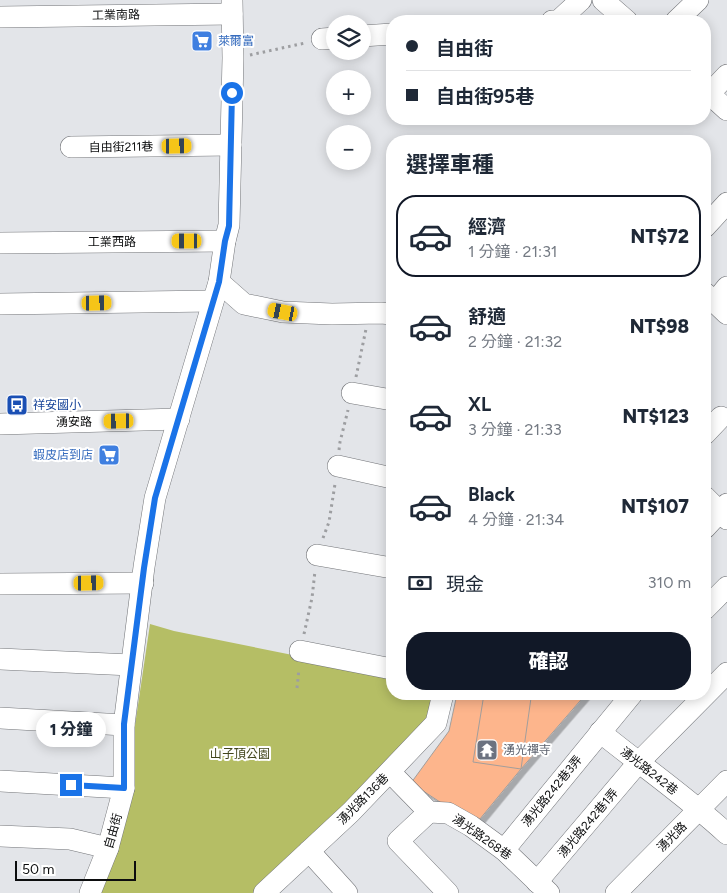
<!DOCTYPE html>
<html lang="zh-TW">
<meta charset="utf-8">
<style>
:root{--surface:#fff;--page:#f6f6f7;--text:#1f2937;--muted:#747a83;--line:#e0e1e3;--accent:#111827}
body{margin:0;font-family:Figtree,"Noto Sans TC",sans-serif;background:var(--page);color:var(--text);height:100vh;display:flex;flex-direction:column;font-size:19px;white-space:nowrap}
*{box-sizing:border-box;margin:0}
p{font-size:16px;color:var(--muted)}
.icon{flex:none;width:28px;height:28px;fill:none;stroke:currentColor;stroke-width:2;stroke-linecap:round;stroke-linejoin:round}
.map{position:relative;flex:1;overflow:hidden}
.side{position:absolute;left:386px;top:135px;width:325px;height:565px;display:flex;flex-direction:column;background:var(--surface);border-radius:20px;box-shadow:0 2px 12px #0003}
.side>*{flex:none}
.top-card{position:absolute;left:386px;top:15px;width:325px;height:110px;border-radius:20px;box-shadow:0 2px 12px #0003;display:grid;align-content:center;height:110px;padding:0 20px;background:var(--surface)}
.tools{position:absolute;left:326px;top:15px;display:grid;gap:10px}
.tools a{display:grid;place-items:center;width:45px;height:45px;border-radius:50%;background:var(--surface);box-shadow:0 2px 12px #0003;font-size:25px}
.scale{position:absolute;left:15px;bottom:12px;width:121px;box-sizing:border-box;padding-left:5px;border:2px solid #0c0d0e;border-top:0;font-size:14px;line-height:18px;white-space:nowrap;color:#0c0d0e;-webkit-text-stroke:4px #fff;paint-order:stroke}
.end{position:absolute;width:22px;height:22px;margin:-11px;border:6px solid #1a73e8;background:#fff;box-shadow:0 0 0 2px #fff}
.from{border-radius:50%}
.bubble{position:absolute;height:35px;border-radius:18px;background:var(--surface);box-shadow:0 2px 12px #0003;font-size:16px;font-weight:800;line-height:35px;text-align:center}
.car{position:absolute;width:15px;height:30px;margin:-15px -8px;border-radius:6px;box-shadow:0 0 4px 1px #0007;background:linear-gradient(#f5c518 24%,#345 0 40%,#f5c518 0 76%,#345 0 86%,#f5c518 0)}
.top-card b{display:flex;align-items:center;gap:18px;height:48px;font-size:19px}
.top-card b+b{border-top:1px solid var(--line)}
.top-card i{width:12px;height:12px;background:var(--text)}
ul{padding:0;list-style:none}
li{display:flex;align-items:center;gap:15px;height:82px;margin:0 10px 8px;padding:0 10px;border:2px solid transparent;border-radius:20px}
li div{flex:1}
li b{display:block;font-size:19px}
li em{font-style:normal;font-weight:800}
li.current{border-color:var(--accent)}
li>.icon{width:45px;height:45px;stroke-width:1.5}
h2{padding:0 20px;font-size:22px;line-height:60px}
.pay{display:flex;align-items:center;gap:12px;height:55px;padding:0 20px;font-size:19px}
.pay p{margin-inline-start:auto}
.button{display:flex;gap:10px;margin-top:auto;padding:10px 20px}
.button a{flex:1;height:58px;border-radius:20px;background:var(--accent);color:#fff;font-size:20px;font-weight:800;line-height:58px;text-align:center}
.map>svg:first-child{display:block}
</style>
<div class="map">
<svg width="727" height="893" viewBox="0 0 727 893">
<defs>
<filter id="shadow"><feDropShadow dx="4.5" dy="4.5" stdDeviation="0" flood-color="#0004"/></filter>
</defs>
<rect width="100%" height="100%" fill="#e3e5e9"/>
<path fill="#b5be65" d="M 150,624 L 174,631 L 392,675 L 392,694 L 436,694 L 431,719 L 253,893 L 100,893 L 117,847 Z"/>
<g fill="#fdb58c" stroke="#a29e9c" filter="url(#shadow)">
<path d="M 457,694 L 586,694 L 521,769 L 475,825 L 411,783 L 449,731 Z"/>
<path d="M 484,694 L 502,694 L 531,698 L 521,769 L 473,762 Z"/>
</g>
<g fill="none" stroke-linecap="round" stroke-linejoin="round">
<g stroke="#737579" stroke-width="22">
<g id="minor">
<path d="M 603,0 L 627,21"/>
<path d="M 0,17 L 232,14"/>
<path d="M 552,21 L 558,21 L 581,0"/>
<path d="M 676,21 L 698,0"/>
<path d="M 362,36 L 392,34"/>
<path d="M 322,39 L 335,38"/>
<path d="M 705,90 L 727,110"/>
<path d="M 709,94 L 727,75"/>
<path d="M 71,147 L 231,145"/>
<path d="M 705,227 L 727,203"/>
<path d="M 0,243 L 225,241"/>
<path d="M 219,282 L 244,304 L 283,312 L 332,314 L 381,313 L 392,314"/>
<path d="M 705,293 L 727,314"/>
<path d="M 714,303 L 727,287"/>
<path d="M 0,304 L 213,301"/>
<path d="M 352,393 L 392,400"/>
<path d="M 0,424 L 179,419"/>
<path d="M 705,434 L 721,417"/>
<path d="M 338,466 L 392,478"/>
<path d="M 705,497 L 727,519"/>
<path d="M 705,528 L 727,504"/>
<path d="M 317,555 L 392,568"/>
<path d="M 0,584 L 143,583"/>
<path d="M 705,609 L 727,587"/>
<path d="M 300,651 L 392,669"/>
<path d="M 0,659 L 131,665"/>
<path d="M 0,718 L 124,725"/>
<path d="M 600,732 C 642,766 687,797 727,834"/>
<path d="M 390,772 L 429,812 L 448,813 L 471,826 L 504,850 L 549,893"/>
<path d="M 0,781 L 124,788"/>
<path d="M 429,812 L 398,841 L 448,893"/>
<path d="M 0,836 L 70,839 L 108,848"/>
<path d="M 504,850 L 632,694"/>
<path d="M 309,851 L 347,893"/>
<path d="M 537,882 L 638,763 L 727,673"/>
<path d="M 90,893 L 108,848 L 124,788 L 124,725 L 144,567 L 155,498 L 219,282 L 225,241 L 229,225 L 233,58 L 232,0"/>
<path d="M 264,893 L 351,812 L 436,723 L 443,694"/>
<path d="M 616,893 L 727,781"/>
</g>
</g>
<g stroke="#9d9ea1" stroke-width="3" stroke-dasharray="2.5 4" stroke-linecap="butt">
<path d="M 250,55 L 305,43"/>
<path d="M 356,377 L 366,329"/>
<path d="M 339,450 L 340,442 L 348,410"/>
<path d="M 323,538 L 329,522 L 335,484"/>
<path d="M 304,634 L 312,598 L 315,571"/>
<path d="M 297,688 L 299,669"/>
</g>
<use href="#minor" stroke="#fff" stroke-width="21"/>
</g>
<g fill="none" stroke-linecap="round" stroke-linejoin="round">
<path stroke="#1a73e8" stroke-width="6" d="M 71,785 L 124,788 L 124,724 L 144,568 L 155,498 L 219,282 L 225,241 L 229,226 L 232,93"/>
</g>
<defs>
<g id="supermarket-square" transform="scale(1.125)"><rect x="-9" y="-9" width="18" height="18" rx="4" fill="#3f7fe0" stroke="#fff"/><path d="M-6-5.5h2.5l.6 2H6L4.5 2H-2.5L-4.4-4H-6ZM-1.5 3.2a1.3 1.3 0 1 0 .1 0ZM3 3.2a1.3 1.3 0 1 0 .1 0Z" fill="#fff"/></g>
<g id="bus-square" transform="scale(1.125)"><rect x="-9" y="-9" width="18" height="18" rx="4" fill="#1a4fb4" stroke="#fff"/><path d="M-5-6H5V4H4V6H2V4H-2V6H-4V4H-5ZM-3.5-4V0h7V-4ZM-3.5 1.2v1.5H-2V1.2ZM2 1.2v1.5H3.5V1.2Z" fill="#fff"/></g>
<g id="temple-square" transform="scale(1.125)"><rect x="-9" y="-9" width="18" height="18" rx="4" fill="#6b7280" stroke="#fff"/><path d="M0-6L5-2H3V0L6.5 2.5H4V6H1.5V3h-3V6H-4V2.5H-6.5L-3 0V-2H-5Z" fill="#fff"/></g>
</defs>
<g fill-rule="evenodd">
<use href="#supermarket-square" x="202" y="41"/>
<use href="#bus-square" x="17" y="405"/>
<use href="#supermarket-square" x="109" y="455"/>
<use href="#temple-square" x="487" y="750"/>
</g>
<g text-anchor="middle" dominant-baseline="central" stroke-width="4" stroke-linejoin="round" paint-order="stroke">
<g font-size="12" fill="#0c0d0e" stroke="#fff">
<text transform="translate(116 15) rotate(-1)">工業南路</text>
<text transform="translate(121 147) rotate(-1)">自由街211巷</text>
<text x="112" y="242">工業西路</text>
<text transform="translate(74 422) rotate(-1)">湧安路</text>
<text transform="translate(649 771) rotate(38)">湧光路242巷</text>
<text transform="translate(552 791) rotate(-51)">湧光路242巷3弄</text>
<text transform="translate(363 799) rotate(-45)">湧光路136巷</text>
<text transform="translate(588 823) rotate(-50)">湧光路242巷1弄</text>
<text transform="translate(113 831) rotate(-74)">自由街</text>
<text transform="translate(482 837) rotate(35)">湧光路268巷</text>
<text transform="translate(672 837) rotate(-45)">湧光路</text>
</g>
<g font-size="12" fill="#366cbe" stroke="#fff" text-anchor="start">
<text x="218" y="41">萊爾富</text>
<text x="93" y="455" text-anchor="end">蝦皮店到店</text>
</g>
<g font-size="12" fill="#164399" stroke="#fff" text-anchor="start">
<text x="33" y="405">祥安國小</text>
</g>
<g font-size="12" fill="#5b616d" stroke="#fff" text-anchor="start">
<text x="503" y="750">湧光禪寺</text>
</g>
<g font-size="12" fill="#41451b" stroke="#fff">
<text x="240" y="754">山子頂公園</text>
</g>
</g>
</svg>
<div class="tools">
<a><svg class="icon" aria-label="layers" viewBox="0 0 24 24"><path d="M12 4l9 5-9 5-9-5zM3 14l9 5 9-5"/></svg></a>
<a>+</a>
<a>−</a>
</div>
<div class="scale">50 m</div>
<i class="end from" style="left:232px;top:93px"></i>
<i class="end" style="left:71px;top:785px"></i>
<div class="bubble" style="left:36px;top:712px;width:70px">1 分鐘</div>
<i class="car" style="left:177px;top:146px;rotate:89deg"></i>
<i class="car" style="left:187px;top:241px;rotate:270deg"></i>
<i class="car" style="left:97px;top:303px;rotate:89deg"></i>
<i class="car" style="left:283px;top:312px;rotate:281deg"></i>
<i class="car" style="left:119px;top:421px;rotate:269deg"></i>
<i class="car" style="left:89px;top:583px;rotate:89deg"></i>
<div class="top-card">
<b><i class="from"></i>自由街</b>
<b><i></i>自由街95巷</b>
</div>
<section class="side">
<h2>選擇車種</h2>
<ul>
<li class="current"><svg class="icon" aria-label="car" viewBox="0 0 24 24"><path d="M5 17H2v-5l4-1 3-4h7l3 4 3 1v5h-3M9 17h6M6 11h13"/><circle cx="7" cy="17" r="2"/><circle cx="17" cy="17" r="2"/></svg><div><b>經濟</b><p>1 分鐘 · 21:31</p></div><em>NT$72</em></li>
<li><svg class="icon" aria-label="car" viewBox="0 0 24 24"><path d="M5 17H2v-5l4-1 3-4h7l3 4 3 1v5h-3M9 17h6M6 11h13"/><circle cx="7" cy="17" r="2"/><circle cx="17" cy="17" r="2"/></svg><div><b>舒適</b><p>2 分鐘 · 21:32</p></div><em>NT$98</em></li>
<li><svg class="icon" aria-label="car" viewBox="0 0 24 24"><path d="M5 17H2v-5l4-1 3-4h7l3 4 3 1v5h-3M9 17h6M6 11h13"/><circle cx="7" cy="17" r="2"/><circle cx="17" cy="17" r="2"/></svg><div><b>XL</b><p>3 分鐘 · 21:33</p></div><em>NT$123</em></li>
<li><svg class="icon" aria-label="car" viewBox="0 0 24 24"><path d="M5 17H2v-5l4-1 3-4h7l3 4 3 1v5h-3M9 17h6M6 11h13"/><circle cx="7" cy="17" r="2"/><circle cx="17" cy="17" r="2"/></svg><div><b>Black</b><p>4 分鐘 · 21:34</p></div><em>NT$107</em></li>
</ul>
<div class="pay"><svg class="icon" aria-label="cash" viewBox="0 0 24 24"><path d="M3 7h18v10H3z"/><circle cx="12" cy="12" r="2"/></svg>現金<p>310 m</p></div>
<div class="button"><a>確認</a></div>
</section>
</div>
